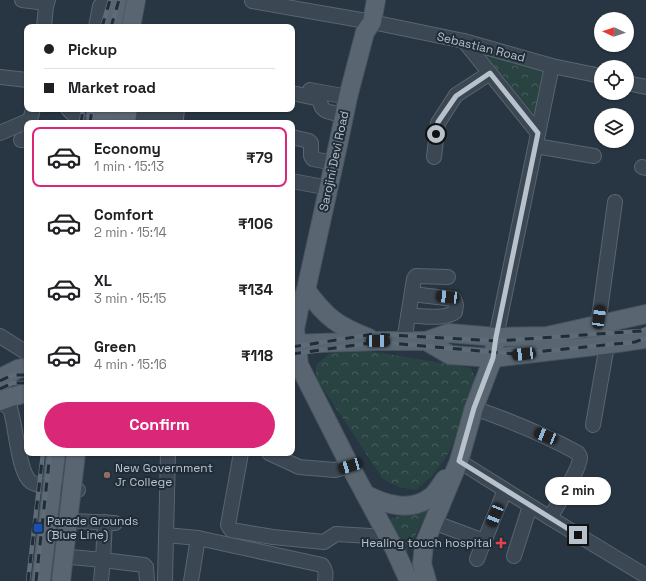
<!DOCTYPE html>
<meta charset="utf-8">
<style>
:root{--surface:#fff;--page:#f6f6f6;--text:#202124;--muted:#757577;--line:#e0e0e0;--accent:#db2777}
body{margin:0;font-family:"Space Grotesk",sans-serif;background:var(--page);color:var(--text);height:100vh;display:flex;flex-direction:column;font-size:15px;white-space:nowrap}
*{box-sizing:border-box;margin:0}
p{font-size:13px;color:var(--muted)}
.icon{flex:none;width:22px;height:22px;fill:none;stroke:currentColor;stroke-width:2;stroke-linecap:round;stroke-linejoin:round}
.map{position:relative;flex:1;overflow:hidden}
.details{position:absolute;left:24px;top:120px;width:271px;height:336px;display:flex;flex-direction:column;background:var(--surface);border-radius:8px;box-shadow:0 1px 3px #0004}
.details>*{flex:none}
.banner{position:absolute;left:24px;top:24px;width:271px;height:88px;border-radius:8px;box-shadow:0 1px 3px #0004;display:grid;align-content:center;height:88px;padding:0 20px;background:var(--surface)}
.needle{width:26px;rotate:274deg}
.tools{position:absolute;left:594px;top:12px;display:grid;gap:8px}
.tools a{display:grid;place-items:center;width:40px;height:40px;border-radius:50%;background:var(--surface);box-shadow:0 1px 3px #0004;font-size:20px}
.end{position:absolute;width:18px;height:18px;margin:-9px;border:5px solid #b8c2cc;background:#111;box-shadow:0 0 0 2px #111}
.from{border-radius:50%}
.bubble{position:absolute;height:28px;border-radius:14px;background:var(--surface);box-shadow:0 1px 3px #0004;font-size:13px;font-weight:700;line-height:28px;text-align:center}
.car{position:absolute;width:12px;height:24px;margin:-12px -6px;border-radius:5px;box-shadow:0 0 3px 1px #0007;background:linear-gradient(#222 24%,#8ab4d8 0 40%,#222 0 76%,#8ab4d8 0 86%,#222 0)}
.banner b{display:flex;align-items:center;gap:14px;height:38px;font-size:15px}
.banner b+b{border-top:1px solid var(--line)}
.banner i{width:10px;height:10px;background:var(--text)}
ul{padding:7px 0 0;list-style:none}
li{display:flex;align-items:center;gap:12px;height:60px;margin:0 8px 6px;padding:0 12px;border:2px solid transparent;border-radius:8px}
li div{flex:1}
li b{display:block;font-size:15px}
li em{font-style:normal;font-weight:700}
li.on{border-color:var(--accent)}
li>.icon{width:36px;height:36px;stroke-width:1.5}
.primary-button{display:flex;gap:8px;margin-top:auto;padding:8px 20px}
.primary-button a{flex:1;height:46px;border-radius:24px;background:var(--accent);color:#fff;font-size:16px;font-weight:700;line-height:46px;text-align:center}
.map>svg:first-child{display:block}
</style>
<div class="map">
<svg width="646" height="581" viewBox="0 0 646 581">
<defs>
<pattern id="park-crowns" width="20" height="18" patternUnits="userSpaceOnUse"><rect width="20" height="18" fill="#294343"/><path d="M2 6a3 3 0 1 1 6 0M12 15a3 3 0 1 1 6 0" fill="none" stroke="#465c5d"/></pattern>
</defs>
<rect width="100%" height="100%" fill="#273642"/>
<g fill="url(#park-crowns)">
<path d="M 485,54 L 544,70 L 535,116 Z"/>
<path d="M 363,350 L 471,368 L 475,378 L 450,451 L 433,475 L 416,490 L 399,487 L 383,479 L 316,378 L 316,365 L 329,354 Z"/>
<path d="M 432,503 L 406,554 L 385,521 Z"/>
</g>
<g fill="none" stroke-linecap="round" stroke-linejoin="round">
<g stroke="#59656f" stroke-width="16">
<g id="minor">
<path d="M 22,0 L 47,3"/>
<path d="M 252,1 L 372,22 L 464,41 L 552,66 L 601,76"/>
<path d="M 44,27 L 46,6 L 48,0"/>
<path d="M 96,27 L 100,6 L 103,4 L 117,1"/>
<path d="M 464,41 L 538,133"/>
<path d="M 0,77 L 27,80"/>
<path d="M 627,83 L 646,87"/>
<path d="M 310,90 L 348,97"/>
<path d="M 292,93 L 320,99 C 320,114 332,112 344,115"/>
<path d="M 68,109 L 82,123"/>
<path d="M 127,114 L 176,119 L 177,109"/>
<path d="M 0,133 L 30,120 L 33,109"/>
<path d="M 292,137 L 309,141 L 311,143 L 311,156 L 313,159 L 334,163"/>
<path d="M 21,140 L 24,140 L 27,137"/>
<path d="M 536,146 L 594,156"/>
<path d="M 434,157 L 438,123 L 456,95 L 490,73"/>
<path d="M 642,167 L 646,168"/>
<path d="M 292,181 L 329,188"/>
<path d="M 408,315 C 422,316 444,320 455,312 L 456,305 L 454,299 L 412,294"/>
<path d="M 598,325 L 615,202"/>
<path d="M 0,336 L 27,353"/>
<path d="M 496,337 L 552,66"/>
<path d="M 404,341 L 414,279 L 416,276 L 448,277"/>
<path d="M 0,402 L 10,408 C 16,425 18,473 31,482 C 41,488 66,489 78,490"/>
<path d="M 474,408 C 511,421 543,434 578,453 C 579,455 580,455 580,458 C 579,471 557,505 550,518"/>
<path d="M 593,425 L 607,345"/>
<path d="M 241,453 L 228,525 L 231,530 L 273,537 L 324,542 L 336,534 L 388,537"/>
<path d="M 269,453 L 299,467 L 335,470 L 350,466"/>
<path d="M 459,461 L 550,518 L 646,576"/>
<path d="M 74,521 L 115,523"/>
<path d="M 105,522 L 103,560 L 144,565 L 146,567 L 147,581"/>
<path d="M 433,522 L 484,541"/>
<path d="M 166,535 L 198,538 L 322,565 C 326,570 326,574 325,581"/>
<path d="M 514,556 L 530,506"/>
<path d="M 71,557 L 103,560 L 101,581"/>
<path d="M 477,559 L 505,490"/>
<path d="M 165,581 L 168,453"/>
<path d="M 191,581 L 198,538"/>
</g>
</g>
<g stroke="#48535e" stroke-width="20">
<g id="major">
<path d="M 376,0 L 372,22 L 365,32 L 348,97 L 338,145 L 306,290 L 299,309 L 295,329 L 299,365 L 350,466 L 394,548 L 409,581"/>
<path d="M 112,27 L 117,0"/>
<path d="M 131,27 L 136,0"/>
<path d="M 95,123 L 96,109"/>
<path d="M 108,123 L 110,109"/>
<path d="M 126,123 L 128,109"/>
<path d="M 306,290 C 327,318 336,325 369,338"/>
<path d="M 426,341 L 450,355 L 493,358 L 603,345 L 646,339"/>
<path d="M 292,344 L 378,341 L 426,341 L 449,333 L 496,337 L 547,336 L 646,314"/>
<path d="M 0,378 L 18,369 L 27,367"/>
<path d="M 0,401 L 11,397 L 27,393"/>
<path d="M 365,494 C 386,505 411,513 432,496 C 437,492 441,484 445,479"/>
<path d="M 41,581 L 56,453"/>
<path d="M 427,581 L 422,564 L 424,545 L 459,461 L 474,408 L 493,358 L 496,337"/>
</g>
</g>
<use href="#minor" stroke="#3b4752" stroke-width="14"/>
<use href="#major" stroke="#596671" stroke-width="18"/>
<g stroke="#5d6c78" stroke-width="4.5">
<g id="rail">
<path d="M 102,27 L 110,0"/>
<path d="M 111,27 L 119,0"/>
<path d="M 81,123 L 83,109"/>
<path d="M 90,123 L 92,109"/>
<path d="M 292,347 L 374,334 L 496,341 L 641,331 L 646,329"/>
<path d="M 292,354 L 378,342 L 515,354 L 635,342 L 646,338"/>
<path d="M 0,381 L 12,375 L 27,375"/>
<path d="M 0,389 L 13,383 L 27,383"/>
<path d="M 28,581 L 43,453"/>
<path d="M 36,581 L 50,453"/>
</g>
</g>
<use href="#rail" stroke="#202c37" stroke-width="3" stroke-dasharray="9" stroke-linecap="butt"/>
<g stroke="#48535e" stroke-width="20" stroke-linecap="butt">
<path id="major-bridge" d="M 61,581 L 76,453"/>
</g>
<use href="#major-bridge" stroke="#596671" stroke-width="18"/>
</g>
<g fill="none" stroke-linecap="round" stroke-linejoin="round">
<path stroke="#b8c2cc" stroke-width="5" d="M 436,134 L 438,122 L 456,96 L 490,73 L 538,133 L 496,337 L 493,358 L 474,408 L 459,461 L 578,535"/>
</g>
<circle fill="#8d6e63" stroke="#202c37" stroke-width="1.5" cx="107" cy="475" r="4"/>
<rect fill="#1a4fb4" stroke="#202c37" stroke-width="1.5" x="33" y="523" width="10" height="10" rx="2"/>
<path fill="#e0444e" stroke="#202c37" stroke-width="1.5" d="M499 537h4v4h4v4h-4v4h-4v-4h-4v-4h4z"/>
<g text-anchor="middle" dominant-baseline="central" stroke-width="4" stroke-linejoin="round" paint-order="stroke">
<g font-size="12" fill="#b8c2cc" stroke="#202c37">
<text transform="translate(481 47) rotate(14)">Sebastian Road</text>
<text transform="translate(334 161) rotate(-78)">Sarojini Devi Road</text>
</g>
<g font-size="12" fill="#b8c2cc" stroke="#202c37" text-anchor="start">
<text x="115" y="468">New Government<tspan x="115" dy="14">Jr College</tspan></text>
<text x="47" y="521">Parade Grounds<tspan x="47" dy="14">(Blue Line)</tspan></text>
<text x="492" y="543" text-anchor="end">Healing touch hospital</text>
</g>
</g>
</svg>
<div class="tools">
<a><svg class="needle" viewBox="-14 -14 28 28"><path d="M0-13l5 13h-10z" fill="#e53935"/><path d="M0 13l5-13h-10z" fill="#757577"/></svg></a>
<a><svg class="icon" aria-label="locate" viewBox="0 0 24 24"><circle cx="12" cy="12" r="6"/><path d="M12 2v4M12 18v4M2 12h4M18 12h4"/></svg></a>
<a><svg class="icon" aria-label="layers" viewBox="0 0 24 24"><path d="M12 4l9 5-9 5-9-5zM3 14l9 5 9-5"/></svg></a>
</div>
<i class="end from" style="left:436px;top:134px"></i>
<i class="end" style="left:578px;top:535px"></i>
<div class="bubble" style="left:545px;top:477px;width:66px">2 min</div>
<i class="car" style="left:448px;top:297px;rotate:276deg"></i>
<i class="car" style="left:599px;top:317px;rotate:8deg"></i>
<i class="car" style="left:378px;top:341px;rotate:90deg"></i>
<i class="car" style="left:524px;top:354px;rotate:264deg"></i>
<i class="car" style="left:546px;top:436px;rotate:292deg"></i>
<i class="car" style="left:350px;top:466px;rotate:254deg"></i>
<i class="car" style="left:495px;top:515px;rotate:202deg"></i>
<div class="banner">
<b><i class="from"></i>Pickup</b>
<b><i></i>Market road</b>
</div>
<section class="details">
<ul>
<li class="on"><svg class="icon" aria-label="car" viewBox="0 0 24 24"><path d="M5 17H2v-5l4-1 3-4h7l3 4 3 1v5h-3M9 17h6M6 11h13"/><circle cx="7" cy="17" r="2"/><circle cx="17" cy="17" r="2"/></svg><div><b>Economy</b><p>1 min · 15:13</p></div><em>₹79</em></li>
<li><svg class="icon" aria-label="car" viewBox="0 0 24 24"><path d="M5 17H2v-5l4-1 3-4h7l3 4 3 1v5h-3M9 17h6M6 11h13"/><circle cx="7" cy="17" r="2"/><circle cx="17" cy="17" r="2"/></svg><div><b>Comfort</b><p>2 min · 15:14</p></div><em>₹106</em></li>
<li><svg class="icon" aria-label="car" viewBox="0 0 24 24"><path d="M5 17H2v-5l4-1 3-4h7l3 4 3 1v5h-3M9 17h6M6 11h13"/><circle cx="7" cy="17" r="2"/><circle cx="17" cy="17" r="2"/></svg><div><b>XL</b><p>3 min · 15:15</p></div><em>₹134</em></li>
<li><svg class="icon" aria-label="car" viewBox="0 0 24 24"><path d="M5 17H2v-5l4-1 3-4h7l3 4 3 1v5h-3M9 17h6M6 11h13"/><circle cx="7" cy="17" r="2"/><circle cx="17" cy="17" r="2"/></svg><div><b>Green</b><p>4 min · 15:16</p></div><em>₹118</em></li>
</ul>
<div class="primary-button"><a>Confirm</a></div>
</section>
</div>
